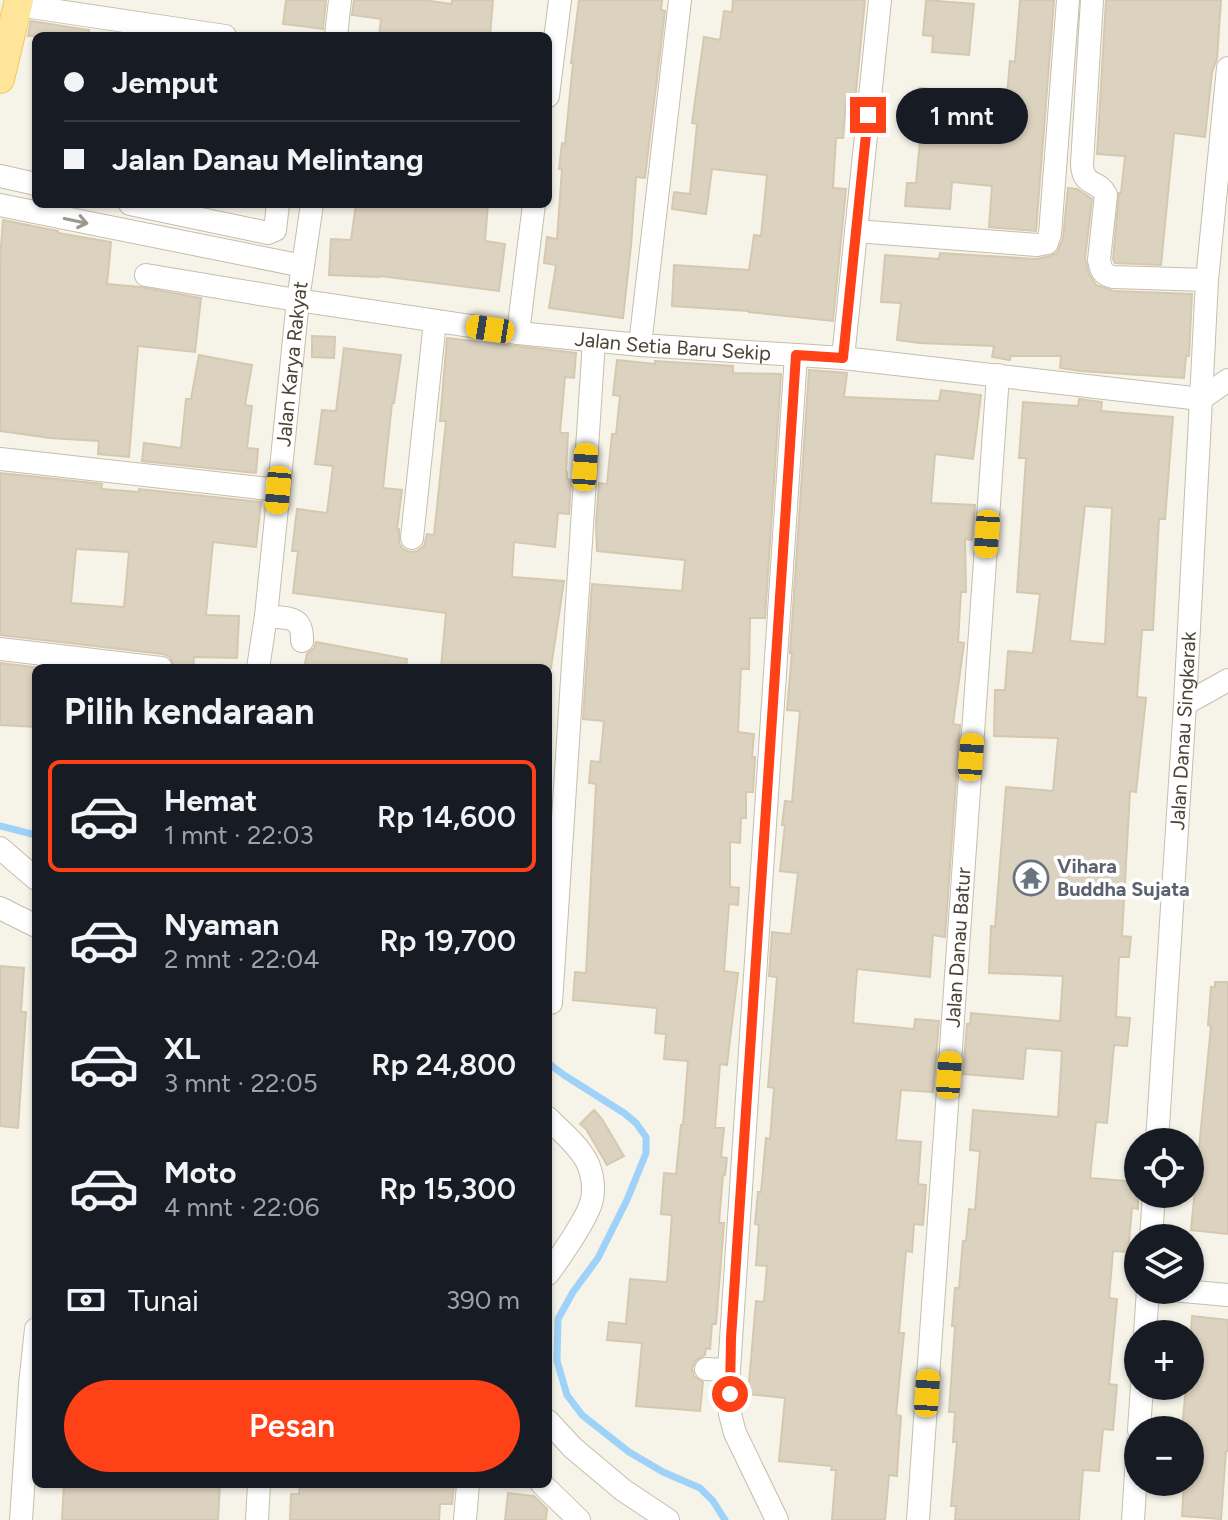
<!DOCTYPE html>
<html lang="id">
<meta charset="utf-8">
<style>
:root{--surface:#171b24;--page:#20242c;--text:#f1f3f6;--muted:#9ea1a6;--line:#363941;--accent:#ff4117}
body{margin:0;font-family:Figtree,sans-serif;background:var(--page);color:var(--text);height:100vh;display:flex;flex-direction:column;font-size:30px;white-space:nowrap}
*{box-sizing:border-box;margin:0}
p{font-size:26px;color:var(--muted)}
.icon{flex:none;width:44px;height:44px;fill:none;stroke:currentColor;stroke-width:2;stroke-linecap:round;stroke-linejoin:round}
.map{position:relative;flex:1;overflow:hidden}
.side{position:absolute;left:32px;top:664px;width:520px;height:824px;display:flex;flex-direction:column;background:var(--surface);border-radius:12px;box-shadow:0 2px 6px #0004}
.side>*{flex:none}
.guide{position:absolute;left:32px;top:32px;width:520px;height:176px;border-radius:12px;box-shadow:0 2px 6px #0004;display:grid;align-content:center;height:176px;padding:0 32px;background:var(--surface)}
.fabs{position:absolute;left:1124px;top:1128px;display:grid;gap:16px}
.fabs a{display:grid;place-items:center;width:80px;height:80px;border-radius:50%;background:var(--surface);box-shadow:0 2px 6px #0004;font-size:40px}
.end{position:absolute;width:36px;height:36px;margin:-18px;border:10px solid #ff4117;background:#fff;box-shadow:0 0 0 4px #fff}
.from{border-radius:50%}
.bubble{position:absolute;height:56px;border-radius:28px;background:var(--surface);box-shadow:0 2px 6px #0004;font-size:26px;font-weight:600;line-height:56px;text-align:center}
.car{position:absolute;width:24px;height:48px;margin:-24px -12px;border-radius:10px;box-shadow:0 0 6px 2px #0007;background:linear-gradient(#f5c518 24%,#345 0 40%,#f5c518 0 76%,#345 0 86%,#f5c518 0)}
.guide b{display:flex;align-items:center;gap:28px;height:76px;font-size:30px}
.guide b+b{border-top:2px solid var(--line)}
.guide i{width:20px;height:20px;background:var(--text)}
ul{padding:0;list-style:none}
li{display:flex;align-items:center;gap:24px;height:112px;margin:0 16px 12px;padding:0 16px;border:4px solid transparent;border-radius:12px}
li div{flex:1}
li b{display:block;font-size:30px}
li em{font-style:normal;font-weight:600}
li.active{border-color:var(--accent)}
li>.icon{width:72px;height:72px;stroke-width:1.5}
h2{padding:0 32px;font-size:36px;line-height:96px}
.pay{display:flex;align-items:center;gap:20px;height:88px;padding:0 32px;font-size:30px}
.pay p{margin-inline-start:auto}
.primary-button{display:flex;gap:16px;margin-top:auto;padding:16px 32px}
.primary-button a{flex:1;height:92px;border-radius:48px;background:var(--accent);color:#fff;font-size:32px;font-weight:600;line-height:92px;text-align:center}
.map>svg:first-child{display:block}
</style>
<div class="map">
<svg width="1228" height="1520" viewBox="0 0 1228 1520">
<rect width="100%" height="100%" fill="#f6f3e9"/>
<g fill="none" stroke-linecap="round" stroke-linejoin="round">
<g stroke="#9fd2f9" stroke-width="7">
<path d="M 0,826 L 36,835"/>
<path d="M 548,1063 L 564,1075 L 624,1113 L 636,1123 L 646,1137 L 646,1153 L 627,1200 L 598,1258 L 573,1292 L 558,1319 L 557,1361 L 567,1395 L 582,1415 L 629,1452 L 663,1472 L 700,1488 L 713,1501 L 725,1520"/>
</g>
</g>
<g fill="#dcd2c0" stroke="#d5c8af" stroke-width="2" fill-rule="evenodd">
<path d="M 286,0 L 326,0 L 323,29 L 283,24 Z"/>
<path d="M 354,0 L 423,0 L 452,4 L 452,0 L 493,0 L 490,36 L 379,36 L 381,19 L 352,15 Z"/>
<path d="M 579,0 L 662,0 L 661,10 L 665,11 L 645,178 L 636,177 L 631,246 L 623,318 L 549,308 L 556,265 L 544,263 L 547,237 L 557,239 L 562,169 L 559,169 L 562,143 L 565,144 L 573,63 L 571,63 Z"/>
<path d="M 733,0 L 865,0 L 855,101 L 846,100 L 843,138 L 836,138 L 833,188 L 846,189 L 833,321 L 749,312 L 749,311 L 672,306 L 674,265 L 749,270 L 754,235 L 761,236 L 767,175 L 712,169 L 706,214 L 672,209 L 674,192 L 690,194 L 697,124 L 692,123 L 704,37 L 720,40 L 724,11 L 732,12 Z"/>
<path d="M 926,0 L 974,4 L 969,55 L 932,52 L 933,36 L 923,35 Z"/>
<path d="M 1020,0 L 1054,0 L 1036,231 L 989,227 L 992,186 L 952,182 L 950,209 L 905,206 L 907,183 L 916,183 L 920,140 L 916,140 L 920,88 L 1007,95 L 1010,61 L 1015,62 Z"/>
<path d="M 1106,0 L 1221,0 L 1217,59 L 1212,72 L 1205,137 L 1174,133 L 1161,265 L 1115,263 L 1113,259 L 1119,193 L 1121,193 L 1125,156 L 1097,154 Z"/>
<path d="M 31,21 L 89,30 L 89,36 L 28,36 Z"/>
<path d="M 1068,188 L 1077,189 L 1092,199 L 1085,259 L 1089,274 L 1096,285 L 1113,291 L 1192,294 L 1189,356 L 1186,356 L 1184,378 L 1081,371 L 1060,368 L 1061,356 L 1011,356 L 1010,360 L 992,357 L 994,346 L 919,343 L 897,340 L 901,303 L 881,302 L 885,255 L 939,259 L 940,253 L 1036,259 L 1050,256 L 1057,253 L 1063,238 Z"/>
<path d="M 356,204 L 488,204 L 485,241 L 505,244 L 499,291 L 380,276 L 379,277 L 329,275 L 331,239 L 351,240 Z"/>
<path d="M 3,220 L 58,231 L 58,233 L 111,242 L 107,284 L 140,287 L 201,298 L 195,352 L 138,346 L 129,457 L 98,454 L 99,441 L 50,438 L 0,431 L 0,260 Z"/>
<path d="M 312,336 L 335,337 L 334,358 L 312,357 Z"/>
<path d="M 447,338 L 576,353 L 574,378 L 565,377 L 560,433 L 568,433 L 566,472 L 567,472 L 567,479 L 571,480 L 569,514 L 558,513 L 555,547 L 514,542 L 512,577 L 564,581 L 551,668 L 441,668 L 446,613 L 293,593 L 298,551 L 292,551 L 297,509 L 327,513 L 333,466 L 315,464 L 322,410 L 336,411 L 344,348 L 401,355 L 394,403 L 392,403 L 383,488 L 402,490 L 397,529 L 399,529 L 399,543 L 403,549 L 410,552 L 417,551 L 424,546 L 427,534 L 434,535 L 446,421 L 440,421 Z"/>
<path d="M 199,355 L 252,365 L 245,405 L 252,406 L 247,448 L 258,449 L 256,473 L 142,461 L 144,443 L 181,448 L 186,399 L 191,399 Z"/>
<path d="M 617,360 L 655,364 L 655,361 L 733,366 L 733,373 L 781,374 L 765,618 L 750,618 L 749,669 L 741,669 L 738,732 L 754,734 L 752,757 L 755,757 L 753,792 L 746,792 L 746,818 L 741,818 L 740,843 L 730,842 L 730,887 L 739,888 L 738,905 L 729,904 L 724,971 L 738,973 L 727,1065 L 720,1064 L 715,1128 L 724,1128 L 721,1157 L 727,1158 L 725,1175 L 723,1175 L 719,1223 L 724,1223 L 716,1324 L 712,1324 L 710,1349 L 706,1348 L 705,1355 L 695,1361 L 692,1368 L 694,1376 L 703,1382 L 700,1411 L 636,1406 L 642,1343 L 607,1340 L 609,1322 L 626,1324 L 630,1279 L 667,1282 L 672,1215 L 661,1214 L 664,1173 L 676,1174 L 681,1125 L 683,1125 L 688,1061 L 664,1059 L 666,1034 L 655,1033 L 657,1008 L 573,1000 L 575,972 L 586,973 L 596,784 L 589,783 L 591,761 L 600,762 L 604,721 L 583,719 L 592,584 L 682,591 L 685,560 L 597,551 L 596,524 L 599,483 L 607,484 L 612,434 L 616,434 L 620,396 L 613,395 Z"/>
<path d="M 809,370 L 847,373 L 844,397 L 939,401 L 941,390 L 981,395 L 973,459 L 935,454 L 931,503 L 975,505 L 972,540 L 965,539 L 966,592 L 961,592 L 958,642 L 964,643 L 953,724 L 960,725 L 945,937 L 933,935 L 930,977 L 857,969 L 853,1023 L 914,1029 L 915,1019 L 939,1021 L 933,1092 L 901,1090 L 896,1140 L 921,1142 L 918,1184 L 926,1185 L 923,1225 L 914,1224 L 912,1252 L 906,1251 L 899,1333 L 904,1333 L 896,1415 L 901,1416 L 898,1458 L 897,1476 L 889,1475 L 885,1520 L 832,1520 L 836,1470 L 831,1470 L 832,1466 L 779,1461 L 785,1398 L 748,1394 L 756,1301 L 764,1302 L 767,1266 L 756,1265 L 759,1225 L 755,1224 L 758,1192 L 761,1192 L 766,1138 L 770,1139 L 774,1088 L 768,1087 L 777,977 L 769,976 L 772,932 L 791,934 L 798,873 L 780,871 L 785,825 L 782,825 L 785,801 L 792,802 L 800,711 L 787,710 L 792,653 L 790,653 Z"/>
<path d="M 1079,399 L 1102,402 L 1101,411 L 1173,417 L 1165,519 L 1159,519 L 1153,630 L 1142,630 L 1137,697 L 1146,698 L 1136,792 L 1130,791 L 1122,936 L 1131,937 L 1129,957 L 1119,957 L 1116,1017 L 1130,1018 L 1127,1046 L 1114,1045 L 1107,1123 L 1096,1122 L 1090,1178 L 1138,1182 L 1138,1209 L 1132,1208 L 1128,1252 L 1113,1251 L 1109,1298 L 1117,1299 L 1109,1384 L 1117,1385 L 1113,1430 L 1103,1429 L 1099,1471 L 1083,1470 L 1079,1520 L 955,1520 L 956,1506 L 951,1506 L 957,1442 L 953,1442 L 955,1412 L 949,1412 L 955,1326 L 952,1326 L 955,1288 L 959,1288 L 963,1241 L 966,1241 L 969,1209 L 975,1210 L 980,1151 L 970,1150 L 973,1110 L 1058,1117 L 1062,1051 L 1026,1048 L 1023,1079 L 963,1074 L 967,1024 L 970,1024 L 971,1013 L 1060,1021 L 1063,976 L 989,973 L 991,926 L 995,927 L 1006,787 L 1053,791 L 1058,738 L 994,736 L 995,690 L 1005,690 L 1008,651 L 1033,653 L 1040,594 L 1017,592 L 1026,458 L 1019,458 L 1023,402 L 1078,406 ZM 1085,506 L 1112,508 L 1105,644 L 1070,641 Z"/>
<path d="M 0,473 L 102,484 L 101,489 L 139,492 L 139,489 L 261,502 L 256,547 L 213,542 L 206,615 L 239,616 L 237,658 L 194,657 L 193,668 L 175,668 L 170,657 L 163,654 L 0,635 ZM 76,549 L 129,552 L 124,607 L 71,603 Z"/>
<path d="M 316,642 L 407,659 L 406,668 L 304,668 L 307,654 L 314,648 Z"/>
<path d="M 0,663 L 42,668 L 36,668 L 36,727 L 0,725 Z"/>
<path d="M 0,966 L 24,968 L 21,1012 L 26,1012 L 18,1128 L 0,1126 Z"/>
<path d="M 1215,982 L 1228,982 L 1228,1234 L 1191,1230 L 1211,1026 L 1208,1025 L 1211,987 L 1215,987 Z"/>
<path d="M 594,1110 L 602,1119 L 624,1156 L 607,1165 L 586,1129 L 580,1124 Z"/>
<path d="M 1192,1316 L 1228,1320 L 1228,1451 L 1226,1451 L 1221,1519 L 1182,1516 L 1184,1482 L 1190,1482 L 1190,1430 L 1182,1430 L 1186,1386 L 1190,1386 L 1190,1342 Z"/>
<path d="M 64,1484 L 220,1484 L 218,1520 L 62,1520 Z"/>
<path d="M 300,1484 L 454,1484 L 452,1504 L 440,1504 L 439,1520 L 290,1520 L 291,1494 L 299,1494 Z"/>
<path d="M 508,1493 L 534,1496 L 547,1509 L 546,1520 L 505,1520 Z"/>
</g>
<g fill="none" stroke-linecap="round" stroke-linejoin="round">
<g stroke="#c6bead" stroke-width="24">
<g id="minor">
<path d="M 1092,0 L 1082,164 C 1083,188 1099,179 1106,195 L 1099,260 C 1101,270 1103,275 1113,277 L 1207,280"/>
<path d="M 18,5 L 225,36"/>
<path d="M 336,36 L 340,0"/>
<path d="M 548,96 L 560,0"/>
<path d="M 0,176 L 36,184"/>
<path d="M 130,204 L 268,233 L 275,230 L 278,204"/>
<path d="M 0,205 L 303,266"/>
<path d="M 856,231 L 1037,245 L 1047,243 L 1050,234 L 1068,0"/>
<path id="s1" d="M 146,275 L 284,298 L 518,333 L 640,345 L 843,358 L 1201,399 L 1207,280 L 1228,68"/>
<path d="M 518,333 L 534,204"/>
<path d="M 640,345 L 680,0"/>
<path d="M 843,358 L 880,0"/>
<path d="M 0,459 L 278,490"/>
<path d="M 412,538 L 435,321"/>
<path d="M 266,616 C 287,619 303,614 302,641"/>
<path d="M 0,649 L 161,668"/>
<path id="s2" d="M 258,668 L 266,616 L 298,300 L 312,204"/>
<path d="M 1185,704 L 1228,680"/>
<path d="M 0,848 L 36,879"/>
<path d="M 0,908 L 36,926"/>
<path d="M 551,1003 L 594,341"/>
<path d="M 548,1118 C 561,1131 577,1144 586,1160 C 593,1173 595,1190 591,1203 C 586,1220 559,1259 548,1274"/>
<path id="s3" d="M 1157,1142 L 1185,704 L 1201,399 L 1228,380"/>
<path d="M 1151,1238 L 1154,1194"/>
<path d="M 1172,1290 L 1228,1295"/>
<path d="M 1145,1334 L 1148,1290"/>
<path d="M 706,1369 L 729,1370"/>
<path d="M 548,1421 L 573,1448 L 623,1490 L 668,1520"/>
<path d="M 1139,1430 L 1142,1386"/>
<path d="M 542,1484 L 579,1520"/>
<path d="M 21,1520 L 30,1385 L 36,1329"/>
<path d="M 257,1520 L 259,1484"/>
<path d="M 465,1520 L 468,1484"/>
<path d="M 777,1520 L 735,1433 L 730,1414 L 729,1370 L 796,355"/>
<path id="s4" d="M 918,1520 L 998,375"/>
<path d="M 1133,1520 L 1138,1442"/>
</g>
</g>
<g stroke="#f2c95b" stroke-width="30">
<path id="major" d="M 0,79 L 19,0"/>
</g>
<use href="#minor" stroke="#fff" stroke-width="22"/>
<use href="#major" stroke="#ffe599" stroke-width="28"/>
</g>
<defs><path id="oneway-shaft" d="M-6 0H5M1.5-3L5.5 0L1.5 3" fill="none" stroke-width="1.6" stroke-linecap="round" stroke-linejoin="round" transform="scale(2)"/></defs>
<use stroke="#9c9890" href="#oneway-shaft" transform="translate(76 221) rotate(12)"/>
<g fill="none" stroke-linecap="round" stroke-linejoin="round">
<path stroke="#ff4117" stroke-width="10" d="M 730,1394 L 731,1338 L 796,355 L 843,358 L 868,115"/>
</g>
<defs>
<g id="temple-ring" transform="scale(1.8)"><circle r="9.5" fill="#fff" stroke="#6b7280" stroke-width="1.5"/><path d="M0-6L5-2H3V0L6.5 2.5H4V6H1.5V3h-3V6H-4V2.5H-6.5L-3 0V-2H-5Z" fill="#6b7280"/></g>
</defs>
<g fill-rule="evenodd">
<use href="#temple-ring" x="1031" y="878"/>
</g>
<g text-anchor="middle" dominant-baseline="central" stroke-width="7" stroke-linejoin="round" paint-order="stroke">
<g font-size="20" fill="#4b4436" stroke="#fff">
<text stroke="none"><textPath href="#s1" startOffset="532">Jalan Setia Baru Sekip</textPath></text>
<text stroke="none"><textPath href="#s2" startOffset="306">Jalan Karya Rakyat</textPath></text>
<text stroke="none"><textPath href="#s3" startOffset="412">Jalan Danau Singkarak</textPath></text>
<text stroke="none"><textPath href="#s4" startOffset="574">Jalan Danau Batur</textPath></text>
</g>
<g font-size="20" font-weight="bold" fill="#5b616d" stroke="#fff" text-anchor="start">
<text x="1057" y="866">Vihara<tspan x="1057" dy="23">Buddha Sujata</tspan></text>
</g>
</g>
</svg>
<div class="fabs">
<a><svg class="icon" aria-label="locate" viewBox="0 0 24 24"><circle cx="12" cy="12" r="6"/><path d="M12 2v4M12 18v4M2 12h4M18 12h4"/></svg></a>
<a><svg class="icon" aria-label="layers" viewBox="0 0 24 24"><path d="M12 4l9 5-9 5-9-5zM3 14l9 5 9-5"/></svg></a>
<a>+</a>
<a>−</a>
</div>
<i class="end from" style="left:730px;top:1394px"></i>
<i class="end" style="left:868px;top:115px"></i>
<div class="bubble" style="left:896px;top:88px;width:132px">1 mnt</div>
<i class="car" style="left:490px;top:329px;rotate:279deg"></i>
<i class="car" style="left:585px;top:467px;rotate:4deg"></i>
<i class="car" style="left:278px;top:490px;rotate:185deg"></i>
<i class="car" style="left:987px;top:534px;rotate:184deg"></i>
<i class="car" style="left:971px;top:757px;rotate:4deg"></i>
<i class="car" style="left:949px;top:1075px;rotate:4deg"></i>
<i class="car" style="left:927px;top:1393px;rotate:4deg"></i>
<div class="guide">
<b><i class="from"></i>Jemput</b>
<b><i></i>Jalan Danau Melintang</b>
</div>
<section class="side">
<h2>Pilih kendaraan</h2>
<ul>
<li class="active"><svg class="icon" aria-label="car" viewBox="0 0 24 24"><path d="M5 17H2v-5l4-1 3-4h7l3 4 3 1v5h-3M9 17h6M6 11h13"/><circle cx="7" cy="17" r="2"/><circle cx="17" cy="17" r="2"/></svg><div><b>Hemat</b><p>1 mnt · 22:03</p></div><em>Rp 14,600</em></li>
<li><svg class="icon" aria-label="car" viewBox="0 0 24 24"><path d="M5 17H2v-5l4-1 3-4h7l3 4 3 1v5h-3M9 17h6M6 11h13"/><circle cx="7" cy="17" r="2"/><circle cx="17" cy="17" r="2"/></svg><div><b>Nyaman</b><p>2 mnt · 22:04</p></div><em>Rp 19,700</em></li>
<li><svg class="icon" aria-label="car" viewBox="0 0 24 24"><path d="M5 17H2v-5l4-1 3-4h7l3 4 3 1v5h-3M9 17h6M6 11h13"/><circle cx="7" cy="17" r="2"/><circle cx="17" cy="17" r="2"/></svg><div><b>XL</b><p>3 mnt · 22:05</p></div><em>Rp 24,800</em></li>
<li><svg class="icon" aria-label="car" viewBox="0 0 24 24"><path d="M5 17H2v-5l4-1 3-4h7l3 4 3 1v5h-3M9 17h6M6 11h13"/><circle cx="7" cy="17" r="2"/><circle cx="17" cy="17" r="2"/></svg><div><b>Moto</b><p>4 mnt · 22:06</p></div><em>Rp 15,300</em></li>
</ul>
<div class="pay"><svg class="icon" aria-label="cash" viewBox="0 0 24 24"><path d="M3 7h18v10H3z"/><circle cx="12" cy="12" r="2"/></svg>Tunai<p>390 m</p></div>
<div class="primary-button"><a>Pesan</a></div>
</section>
</div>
